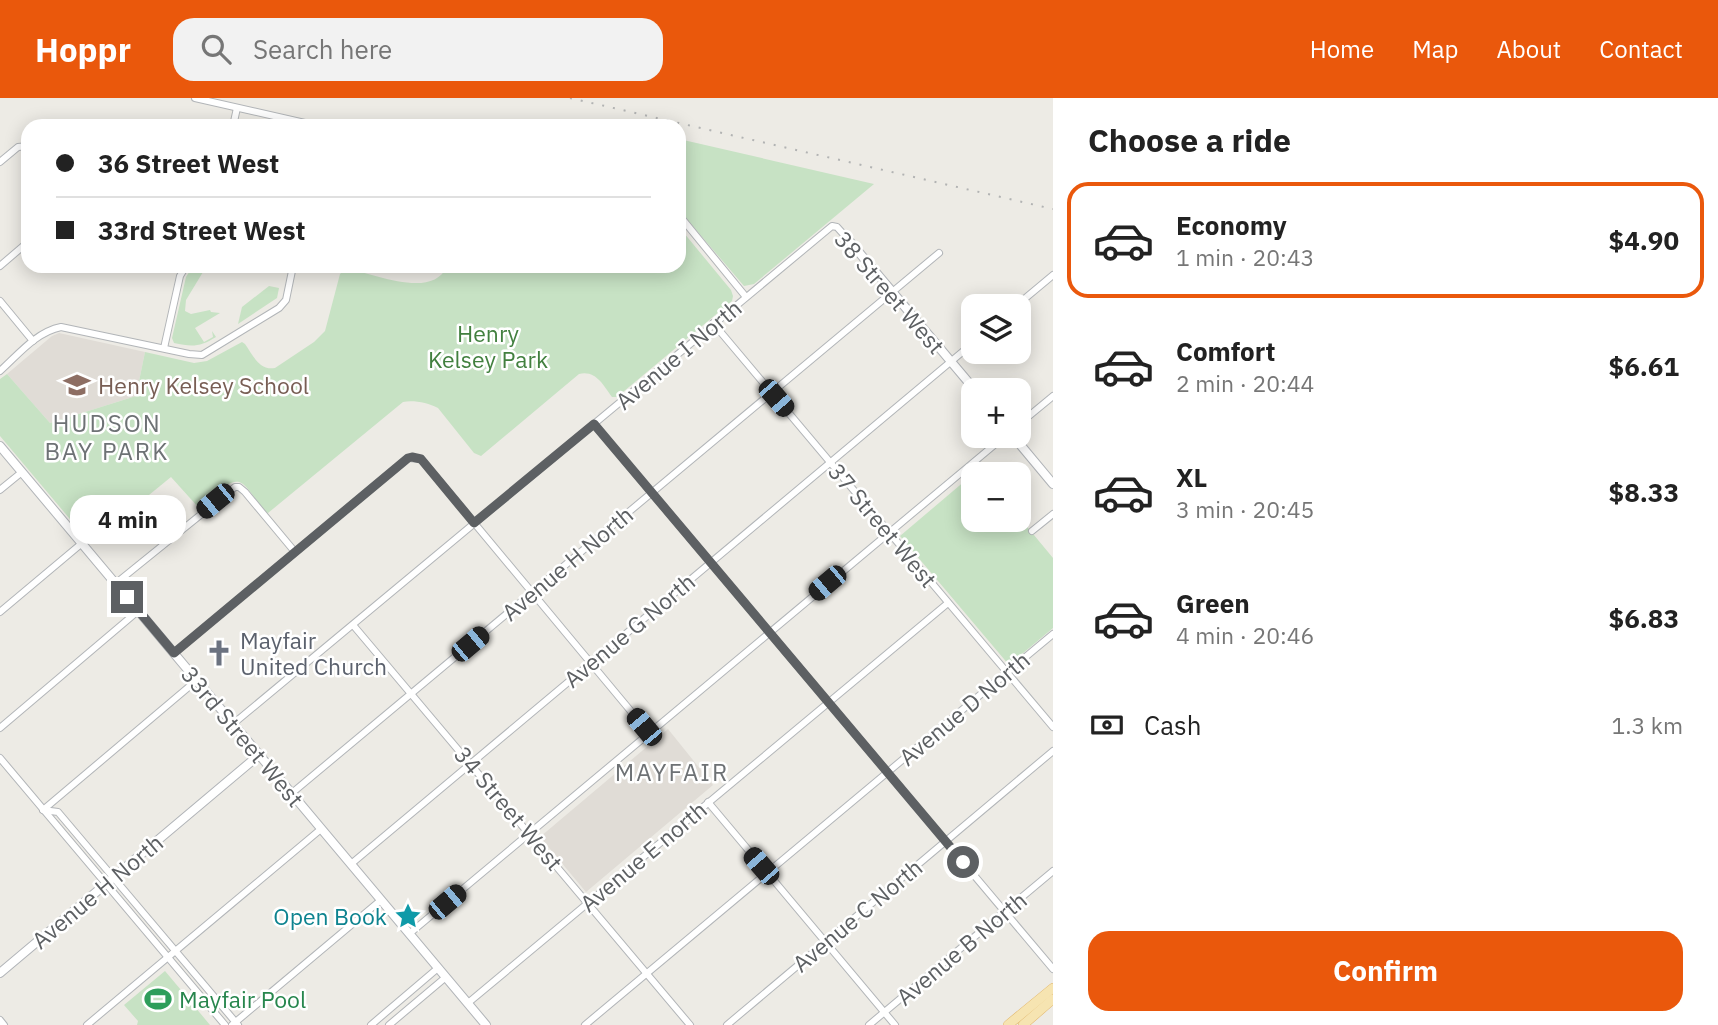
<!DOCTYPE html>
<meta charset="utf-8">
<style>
:root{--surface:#fff;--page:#f2f2f2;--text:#222;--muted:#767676;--line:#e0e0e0;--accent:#ea580c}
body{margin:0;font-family:"IBM Plex Sans",sans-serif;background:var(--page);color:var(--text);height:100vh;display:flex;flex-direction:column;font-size:26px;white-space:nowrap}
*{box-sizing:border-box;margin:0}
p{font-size:23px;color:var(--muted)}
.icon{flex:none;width:38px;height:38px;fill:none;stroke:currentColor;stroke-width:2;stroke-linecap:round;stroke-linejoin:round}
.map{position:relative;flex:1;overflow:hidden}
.side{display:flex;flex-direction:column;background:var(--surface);width:665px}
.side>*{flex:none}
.top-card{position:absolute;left:21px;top:21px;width:665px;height:154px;border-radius:21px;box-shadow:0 4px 18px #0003;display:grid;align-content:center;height:154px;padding:0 35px;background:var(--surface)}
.controls{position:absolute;left:961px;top:196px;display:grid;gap:14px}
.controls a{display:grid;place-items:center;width:70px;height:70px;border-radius:14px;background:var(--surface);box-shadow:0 4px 18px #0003;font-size:35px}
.end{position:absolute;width:32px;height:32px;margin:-16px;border:9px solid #5d6063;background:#fff;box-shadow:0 0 0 4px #fff}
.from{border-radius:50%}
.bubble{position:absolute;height:49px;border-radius:21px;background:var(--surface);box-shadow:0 4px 18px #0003;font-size:23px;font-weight:700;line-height:49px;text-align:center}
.car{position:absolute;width:21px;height:42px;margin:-21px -10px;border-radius:9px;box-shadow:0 0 5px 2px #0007;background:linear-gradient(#222 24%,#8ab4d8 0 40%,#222 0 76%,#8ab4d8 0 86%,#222 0)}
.top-card b{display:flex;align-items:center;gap:24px;height:66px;font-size:26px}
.top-card b+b{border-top:2px solid var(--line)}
.top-card i{width:18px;height:18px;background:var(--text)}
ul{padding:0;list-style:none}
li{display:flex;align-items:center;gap:21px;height:116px;margin:0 14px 10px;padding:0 21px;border:4px solid transparent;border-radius:21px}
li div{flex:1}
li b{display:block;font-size:26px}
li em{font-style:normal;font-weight:700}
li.active{border-color:var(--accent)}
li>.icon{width:63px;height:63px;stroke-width:1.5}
h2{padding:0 35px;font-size:32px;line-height:84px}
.pay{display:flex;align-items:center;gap:18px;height:77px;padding:0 35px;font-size:26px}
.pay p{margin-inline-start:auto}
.action{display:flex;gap:14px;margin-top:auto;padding:14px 35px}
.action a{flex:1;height:80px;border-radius:21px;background:var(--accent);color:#fff;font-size:28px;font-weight:700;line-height:80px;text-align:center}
header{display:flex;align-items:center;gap:42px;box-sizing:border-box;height:98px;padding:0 35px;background:var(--accent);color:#fff}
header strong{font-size:33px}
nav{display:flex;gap:38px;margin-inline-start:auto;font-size:24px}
.search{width:490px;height:63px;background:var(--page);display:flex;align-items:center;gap:18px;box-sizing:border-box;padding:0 24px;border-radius:21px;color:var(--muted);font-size:26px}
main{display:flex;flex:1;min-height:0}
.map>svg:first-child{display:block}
</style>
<header>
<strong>Hoppr</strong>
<div class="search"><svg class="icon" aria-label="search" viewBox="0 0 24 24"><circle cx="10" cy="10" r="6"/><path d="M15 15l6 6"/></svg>Search here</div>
<nav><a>Home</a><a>Map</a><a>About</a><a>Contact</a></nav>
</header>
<main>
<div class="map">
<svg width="1053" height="927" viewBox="0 0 1053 927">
<rect width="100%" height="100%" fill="#edebe5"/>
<g fill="#e0dcd6">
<path d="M 59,235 L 145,254 L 136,298 L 50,325 L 7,276 L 52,238 Z"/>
<path d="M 668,631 L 713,687 L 586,794 L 540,739 Z"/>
</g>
<g fill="#c7e2c4">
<path d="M 679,41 L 874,86 L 754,186 L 744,188 L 679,112 Z"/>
<path d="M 679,129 L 731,192 L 733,198 L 732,203 L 617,299 L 612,299 C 603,287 596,272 579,276 L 481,358 L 474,355 L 438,310 C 428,305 414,302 403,304 L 268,415 L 265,414 C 258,406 251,393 243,386 C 229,376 210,404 198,409 L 171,379 L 127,415 L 121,414 L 115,407 L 110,407 L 80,433 L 0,338 L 0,281 L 7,276 L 50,325 L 136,298 L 145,254 L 194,265 L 207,263 L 242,244 L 245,246 C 253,257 259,273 275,270 L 314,244 L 325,233 L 340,176 L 345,171 C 373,174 432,203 447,168 L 679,168 Z"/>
<path d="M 193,168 L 201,168 L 203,174 L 186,202 L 185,213 L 191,216 L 210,212 L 211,214 L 220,215 L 195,230 L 204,244 L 213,239 L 212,233 L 216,239 C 200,249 192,249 174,245 L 172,240 L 186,179 Z"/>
<path d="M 269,188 L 279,190 L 277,200 L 238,226 L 242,209 Z"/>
<path d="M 979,371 L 983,376 L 973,376 L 973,422 L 1018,422 L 1019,419 L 1053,460 L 1053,530 L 1009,567 L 900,438 Z"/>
<path d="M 165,873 L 186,898 L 184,904 L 195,909 L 210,927 L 137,927 L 138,923 L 124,907 Z"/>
</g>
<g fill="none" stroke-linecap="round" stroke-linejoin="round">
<g stroke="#b2b5b8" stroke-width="8">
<g id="street">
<path d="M 195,0 L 318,28"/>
<path d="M 233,28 L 237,10"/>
<path d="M 0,64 L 18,49 L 28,48"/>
<path d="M 679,117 L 746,199"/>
<path d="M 0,168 L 28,144"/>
<path d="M 0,203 L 33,243"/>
<path d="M 1016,208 L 1053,177"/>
<path d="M 713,225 L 1053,629"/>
<path d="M 164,250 L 180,178 L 186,168"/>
<path d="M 0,273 C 18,257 36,234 61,229 L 189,256 L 202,257 L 279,210 L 286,202 L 293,168"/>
<path d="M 594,326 L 1053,871"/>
<path d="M 1018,327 L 1053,298"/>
<path d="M 0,392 L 22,374"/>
<path d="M 1032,433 L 1053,416"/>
<path d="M 115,486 L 235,389 L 239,389 L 245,394 L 295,454"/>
<path d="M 0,514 L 81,446"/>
<path d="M 353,527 L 690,927"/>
<path d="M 174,555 L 408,360 L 421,361 L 649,635"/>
<path d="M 233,626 L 832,128 L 837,129 L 846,139"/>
<path d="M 0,630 L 138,513"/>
<path d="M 0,660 L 225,927"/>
<path d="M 292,695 L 939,155"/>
<path d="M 708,704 L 895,927"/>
<path d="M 43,712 L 58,714 L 238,927"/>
<path d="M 43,712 L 197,582"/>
<path d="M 351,766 L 973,245"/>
<path d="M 409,836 L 1005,338"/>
<path d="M 468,905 L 948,505"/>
<path d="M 0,922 L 4,927"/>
<path d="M 87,927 L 321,731"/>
<path d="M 232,927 L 381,802"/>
<path d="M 371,927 L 438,870"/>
<path d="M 389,927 L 446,879"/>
<path d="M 585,927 L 1053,536"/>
<path d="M 727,927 L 1053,653"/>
<path d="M 869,927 L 1053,773"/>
</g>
</g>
<g stroke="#b1b4b8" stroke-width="10">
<g id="secondary">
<path d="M 846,139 L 975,292"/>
<path d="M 1013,338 L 1053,386"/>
<path d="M 0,348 L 486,927"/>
<path d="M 0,875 L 259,657"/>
</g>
</g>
<g stroke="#e1b56a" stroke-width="10">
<g id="primary">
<path d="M 1008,927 L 1053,890"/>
<path d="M 1023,927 L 1053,901"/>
</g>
</g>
<use href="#street" stroke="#fff" stroke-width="6"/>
<use href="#secondary" stroke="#fff" stroke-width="8"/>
<use href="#primary" stroke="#f6e4b1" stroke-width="9"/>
<path stroke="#b2b3b3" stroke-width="2" stroke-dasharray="2 9" stroke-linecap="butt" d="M 570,0 L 1053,111"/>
</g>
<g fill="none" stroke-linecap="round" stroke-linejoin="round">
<path stroke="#5d6063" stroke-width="9" d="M 127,499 L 174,555 L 408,360 L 412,359 L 421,361 L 474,425 L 594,326 L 963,764"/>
</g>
<defs>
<g id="school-bare" transform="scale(2.1)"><path d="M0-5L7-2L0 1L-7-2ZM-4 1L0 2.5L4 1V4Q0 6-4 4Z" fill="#8d6e63" stroke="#fff" stroke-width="2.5" paint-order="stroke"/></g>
<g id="church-bare" transform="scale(2.1)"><path d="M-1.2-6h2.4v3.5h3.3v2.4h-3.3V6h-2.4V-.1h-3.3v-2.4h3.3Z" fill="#6b7280" stroke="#fff" stroke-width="2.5" paint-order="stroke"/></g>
<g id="sight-bare" transform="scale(2.1)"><path d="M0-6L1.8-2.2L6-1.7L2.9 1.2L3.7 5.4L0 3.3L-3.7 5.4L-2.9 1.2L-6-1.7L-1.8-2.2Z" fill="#0f9aa8" stroke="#fff" stroke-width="2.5" paint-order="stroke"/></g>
<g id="stadium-bare" transform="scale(2.1)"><path d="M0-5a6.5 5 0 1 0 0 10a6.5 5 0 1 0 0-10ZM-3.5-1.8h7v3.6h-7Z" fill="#2e9e5b" stroke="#fff" stroke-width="2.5" paint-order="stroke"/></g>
</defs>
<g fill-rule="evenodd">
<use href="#school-bare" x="77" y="287"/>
<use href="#church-bare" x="219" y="555"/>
<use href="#sight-bare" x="408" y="818"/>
<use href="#stadium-bare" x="158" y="901"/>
</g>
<g text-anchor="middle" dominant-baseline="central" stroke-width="5" stroke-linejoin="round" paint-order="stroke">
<g font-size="23" fill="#5d6063" stroke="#fff">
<text transform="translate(890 194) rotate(49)">38 Street West</text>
<text transform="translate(678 256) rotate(-40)">Avenue I North</text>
<text transform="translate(883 427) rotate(50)">37 Street West</text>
<text transform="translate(567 465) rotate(-40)">Avenue H North</text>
<text transform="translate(629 532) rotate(-40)">Avenue G North</text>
<text transform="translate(964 610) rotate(-40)">Avenue D North</text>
<text transform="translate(243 638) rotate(50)">33rd Street West</text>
<text transform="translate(509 710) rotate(50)">34 Street West</text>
<text transform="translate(643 758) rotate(-40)">Avenue E north</text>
<text transform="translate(97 793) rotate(-40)">Avenue H North</text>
<text transform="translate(857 817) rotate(-40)">Avenue C North</text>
<text transform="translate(961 850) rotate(-40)">Avenue B North</text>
</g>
<g font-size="23" fill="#42803f" stroke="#fff">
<text x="488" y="235">Henry<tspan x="488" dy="26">Kelsey Park</tspan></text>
</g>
<g font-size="23" fill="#785e54" stroke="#fff" text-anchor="start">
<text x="98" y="287">Henry Kelsey School</text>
</g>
<g font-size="23" fill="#5b616d" stroke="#fff" text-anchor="start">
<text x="240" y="542">Mayfair<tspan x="240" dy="26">United Church</tspan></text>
</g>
<g font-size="23" fill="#0d838f" stroke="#fff" text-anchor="end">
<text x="387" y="818">Open Book</text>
</g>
<g font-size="23" fill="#27864d" stroke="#fff" text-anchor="start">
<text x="179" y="901">Mayfair Pool</text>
</g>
<g font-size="24" letter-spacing="2" fill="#6e7275" stroke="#fff">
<text x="107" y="325">HUDSON<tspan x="107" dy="28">BAY PARK</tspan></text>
<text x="672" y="674">MAYFAIR</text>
</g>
</g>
</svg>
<div class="controls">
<a><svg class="icon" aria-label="layers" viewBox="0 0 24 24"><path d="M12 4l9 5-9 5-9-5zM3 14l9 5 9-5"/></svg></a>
<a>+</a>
<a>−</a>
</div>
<i class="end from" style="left:963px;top:764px"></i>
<i class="end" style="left:127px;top:499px"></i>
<div class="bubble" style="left:70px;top:397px;width:116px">4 min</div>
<i class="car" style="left:776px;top:300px;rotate:139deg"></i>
<i class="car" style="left:215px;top:403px;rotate:231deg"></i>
<i class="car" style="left:827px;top:485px;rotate:230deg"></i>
<i class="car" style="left:470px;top:546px;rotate:50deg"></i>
<i class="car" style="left:644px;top:629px;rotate:320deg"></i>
<i class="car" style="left:761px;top:768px;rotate:319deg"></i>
<i class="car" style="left:447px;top:804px;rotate:50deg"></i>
<div class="top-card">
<b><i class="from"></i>36 Street West</b>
<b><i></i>33rd Street West</b>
</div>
</div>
<section class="side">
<h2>Choose a ride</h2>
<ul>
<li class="active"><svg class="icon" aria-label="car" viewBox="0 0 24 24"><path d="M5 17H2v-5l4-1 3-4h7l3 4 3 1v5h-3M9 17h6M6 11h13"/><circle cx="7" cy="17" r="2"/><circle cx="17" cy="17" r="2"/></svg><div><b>Economy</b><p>1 min · 20:43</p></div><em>$4.90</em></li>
<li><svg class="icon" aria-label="car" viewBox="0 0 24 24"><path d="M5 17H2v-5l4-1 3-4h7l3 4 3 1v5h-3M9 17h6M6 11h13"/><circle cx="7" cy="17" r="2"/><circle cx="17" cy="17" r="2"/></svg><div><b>Comfort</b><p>2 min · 20:44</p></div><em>$6.61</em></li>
<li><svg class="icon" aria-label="car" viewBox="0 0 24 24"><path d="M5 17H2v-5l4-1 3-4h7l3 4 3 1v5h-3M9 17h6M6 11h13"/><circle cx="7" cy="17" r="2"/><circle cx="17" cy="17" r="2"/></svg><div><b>XL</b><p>3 min · 20:45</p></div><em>$8.33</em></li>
<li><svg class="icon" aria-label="car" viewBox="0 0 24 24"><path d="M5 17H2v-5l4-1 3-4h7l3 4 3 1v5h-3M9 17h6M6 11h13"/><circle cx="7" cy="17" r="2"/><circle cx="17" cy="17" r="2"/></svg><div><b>Green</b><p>4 min · 20:46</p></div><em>$6.83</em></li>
</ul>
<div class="pay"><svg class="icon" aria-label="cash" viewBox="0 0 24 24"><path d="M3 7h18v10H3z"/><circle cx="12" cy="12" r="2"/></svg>Cash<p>1.3 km</p></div>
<div class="action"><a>Confirm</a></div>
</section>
</main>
